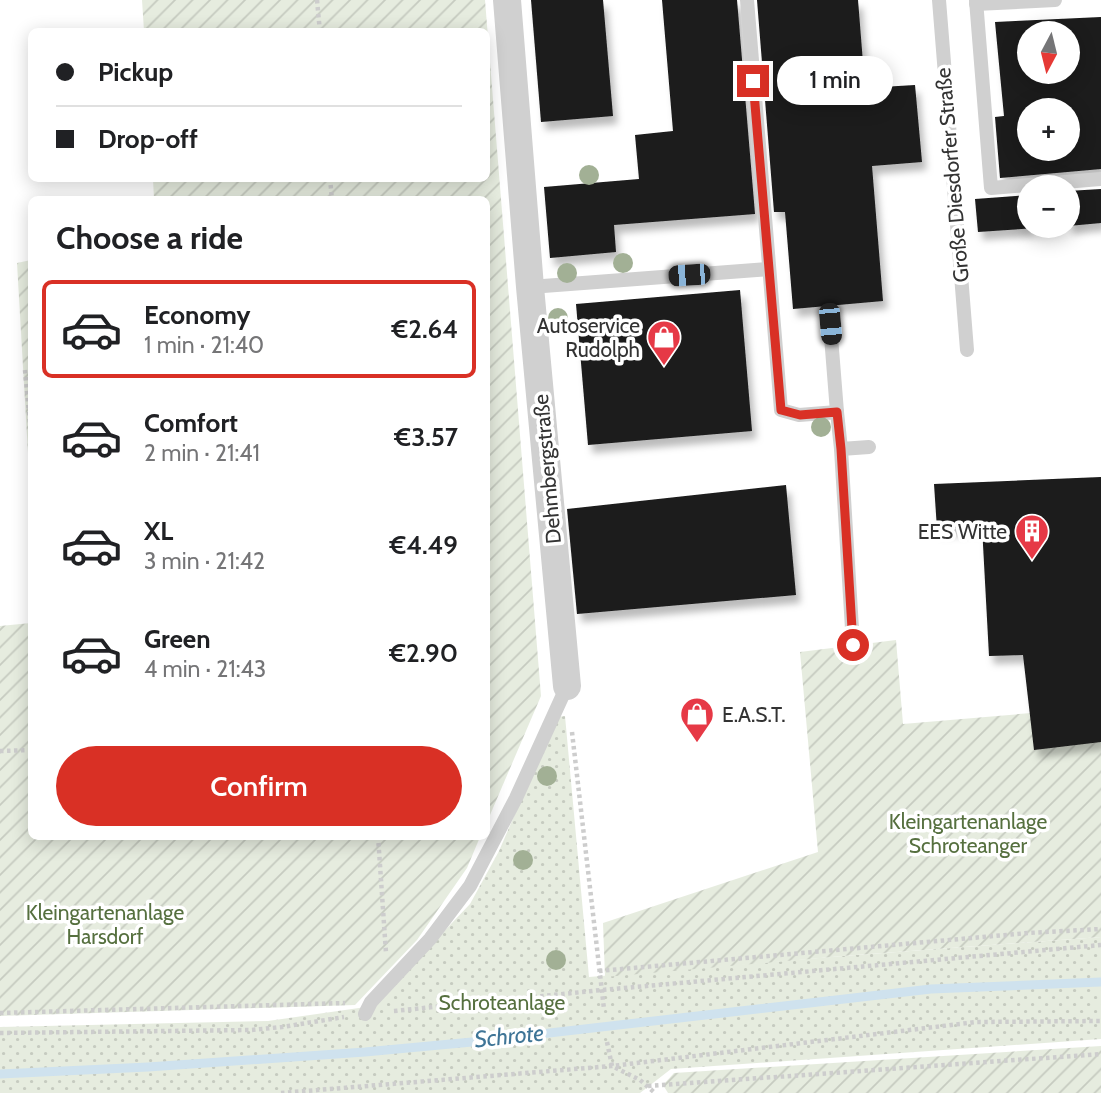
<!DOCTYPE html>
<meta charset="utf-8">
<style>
:root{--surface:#fff;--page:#f2f2f2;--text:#202124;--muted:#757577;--line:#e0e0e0;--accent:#d93025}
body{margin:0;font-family:Cabin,sans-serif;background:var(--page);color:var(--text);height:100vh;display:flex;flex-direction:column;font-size:26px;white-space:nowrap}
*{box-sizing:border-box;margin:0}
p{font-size:23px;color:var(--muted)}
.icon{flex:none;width:38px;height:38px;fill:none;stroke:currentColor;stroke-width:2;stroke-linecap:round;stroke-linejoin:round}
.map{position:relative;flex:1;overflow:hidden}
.details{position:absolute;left:28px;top:196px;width:462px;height:644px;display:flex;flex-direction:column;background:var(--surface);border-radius:10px;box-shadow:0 4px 18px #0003}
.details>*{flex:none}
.top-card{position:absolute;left:28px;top:28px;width:462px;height:154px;border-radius:10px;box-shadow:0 4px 18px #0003;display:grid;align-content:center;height:154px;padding:0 28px;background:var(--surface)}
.needle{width:46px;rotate:187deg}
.fabs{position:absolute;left:1017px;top:21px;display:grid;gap:14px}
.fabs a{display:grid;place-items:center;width:63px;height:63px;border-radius:50%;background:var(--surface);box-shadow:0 4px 18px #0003;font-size:35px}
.end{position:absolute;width:32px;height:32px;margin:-16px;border:9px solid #d93025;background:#fff;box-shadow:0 0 0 4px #fff}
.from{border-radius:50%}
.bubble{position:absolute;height:49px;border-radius:24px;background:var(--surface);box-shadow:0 4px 18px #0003;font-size:23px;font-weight:600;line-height:49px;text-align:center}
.car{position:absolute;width:21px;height:42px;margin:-21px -10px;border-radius:9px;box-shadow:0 0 5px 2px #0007;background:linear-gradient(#222 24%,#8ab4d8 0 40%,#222 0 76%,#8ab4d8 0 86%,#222 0)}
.top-card b{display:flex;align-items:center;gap:24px;height:66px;font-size:26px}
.top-card b+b{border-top:2px solid var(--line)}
.top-card i{width:18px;height:18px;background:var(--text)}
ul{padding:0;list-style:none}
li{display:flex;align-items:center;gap:21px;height:98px;margin:0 14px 10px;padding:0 14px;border:4px solid transparent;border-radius:10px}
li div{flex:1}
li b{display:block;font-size:26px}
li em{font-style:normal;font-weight:600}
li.active{border-color:var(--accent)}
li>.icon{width:63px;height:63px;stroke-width:1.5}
h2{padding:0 28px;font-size:32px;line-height:84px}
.button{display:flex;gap:14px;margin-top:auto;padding:14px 28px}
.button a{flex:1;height:80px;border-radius:42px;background:var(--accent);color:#fff;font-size:28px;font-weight:600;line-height:80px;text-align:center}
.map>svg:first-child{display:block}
</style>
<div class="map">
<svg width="1101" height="1093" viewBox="0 0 1101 1093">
<defs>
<pattern id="park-dots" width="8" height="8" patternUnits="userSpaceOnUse" patternTransform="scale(1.75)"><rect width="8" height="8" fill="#e6ecdf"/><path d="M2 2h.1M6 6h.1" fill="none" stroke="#c6cbc0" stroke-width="1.8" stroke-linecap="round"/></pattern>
<pattern id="garden-furrows" width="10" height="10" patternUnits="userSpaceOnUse" patternTransform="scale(1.75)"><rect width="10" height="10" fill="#e6ecdf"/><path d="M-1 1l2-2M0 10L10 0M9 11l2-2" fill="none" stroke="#c6cbc0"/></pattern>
<filter id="shadow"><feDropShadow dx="4.5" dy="8" stdDeviation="3.5" flood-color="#0004"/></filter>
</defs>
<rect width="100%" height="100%" fill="#fff"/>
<path fill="url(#park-dots)" d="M 565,716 L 589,977 L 843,956 L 1101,937 L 1101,1039 L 671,1069 L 640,1093 L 0,1093 L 0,1027 L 268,1021 L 373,1006 L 470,904 L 499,851 L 557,717 Z"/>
<g fill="url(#garden-furrows)">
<path d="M 142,0 L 485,0 L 541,696 L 487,822 L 486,200 L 154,199 L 153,179 L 486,178 L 486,32 L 144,31 Z"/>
<path d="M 31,260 L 32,260 L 31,505 L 17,263 Z"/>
<path d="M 31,623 L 32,836 L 480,837 L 467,868 L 417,940 L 355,1005 L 0,1016 L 0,626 Z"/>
<path d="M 896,640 L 903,724 L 1101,707 L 1101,937 L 843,956 L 605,977 L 603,923 L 818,852 L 800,652 Z"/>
<path d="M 1101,1046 L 1101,1093 L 668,1093 L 663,1085 L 674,1073 Z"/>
</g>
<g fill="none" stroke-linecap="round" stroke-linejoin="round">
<path stroke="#cfe2ee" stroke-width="9" d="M 0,1074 L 148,1067 L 365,1052 L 472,1042 L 931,989 L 1101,982"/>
</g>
<g fill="#1a1a1a" fill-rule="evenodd" filter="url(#shadow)">
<path d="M 531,0 L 603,0 L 613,116 L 541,122 Z"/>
<path d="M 662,0 L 737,0 L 755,214 L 614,225 L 616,252 L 550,258 L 544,187 L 639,179 L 635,135 L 673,131 Z"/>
<path d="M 757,0 L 858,0 L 865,88 L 915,85 L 922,162 L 872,166 L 883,301 L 793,309 L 785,212 L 774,212 Z"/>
<path d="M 1101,17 L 1101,169 L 1000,178 L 995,117 L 1004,116 L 995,22 ZM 1029,33 L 1068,33 L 1068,72 L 1029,72 ZM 1029,110 L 1068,110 L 1068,149 L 1029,149 Z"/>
<path d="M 1101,189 L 1101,223 L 1068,226 L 1068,191 Z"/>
<path d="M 1029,195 L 1029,226 L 1066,226 L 978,232 L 975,199 Z"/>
<path d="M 740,290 L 752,431 L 588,445 L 576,304 Z"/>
<path d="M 1101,477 L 1101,742 L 1034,750 L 1023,655 L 989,656 L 982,526 L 937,529 L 934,484 Z"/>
<path d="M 786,485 L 796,595 L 577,614 L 567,509 Z"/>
</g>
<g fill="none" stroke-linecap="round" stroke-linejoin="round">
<g stroke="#cdcdcd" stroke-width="4.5" stroke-dasharray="3.5 3.5" stroke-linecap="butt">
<path d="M 317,0 L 320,32"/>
<path d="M 330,178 L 332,200"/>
<path d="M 25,370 L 32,446"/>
<path d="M 572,732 L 604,1009"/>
<path d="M 0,751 L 32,750"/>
<path d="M 378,836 L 386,953"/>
<path d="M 599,971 L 1028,933 L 1101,929"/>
<path d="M 394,1011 L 602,990 L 1101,945"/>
<path d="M 0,1013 L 345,1003"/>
<path d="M 0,1033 L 251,1030 L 282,1027 L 344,1017"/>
<path d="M 607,1042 L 612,1066 L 640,1080 L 655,1093"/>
<path d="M 648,1086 L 1101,1054"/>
<path d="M 281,1093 L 612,1066 L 976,1022 L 1101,1021"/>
</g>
<g stroke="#d0d0d0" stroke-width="14">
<path d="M 747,0 L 781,410 L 799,415 L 837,412 L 841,449 L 869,447"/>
<path d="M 939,0 L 967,350"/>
<path d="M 976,0 L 991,188 L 1101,179"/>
<path d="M 976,4 L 1055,0"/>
<path d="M 530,287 L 769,269"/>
<path d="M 830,324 L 837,412"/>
<path d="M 841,449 L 853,645"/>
<path d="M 365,1014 L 371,1002 L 430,939 L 470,886 L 516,798 L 567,686"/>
</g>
<path stroke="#d0d0d0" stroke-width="28" d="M 507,0 L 530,287 L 567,686"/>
</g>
<g fill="#a2b095">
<circle cx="589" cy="175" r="10"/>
<circle cx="623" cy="263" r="10"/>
<circle cx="567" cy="273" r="10"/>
<circle cx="558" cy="318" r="10"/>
<circle cx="821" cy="427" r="10"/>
<circle cx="547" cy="776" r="10"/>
<circle cx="523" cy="860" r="10"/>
<circle cx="556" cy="960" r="10"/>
</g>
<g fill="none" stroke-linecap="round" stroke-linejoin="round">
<path stroke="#d93025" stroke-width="9" d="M 753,81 L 781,410 L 800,415 L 837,412 L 841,449 L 853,645"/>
</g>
<defs>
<g id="shop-pin" transform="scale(1.75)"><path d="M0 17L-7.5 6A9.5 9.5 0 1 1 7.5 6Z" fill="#e63946" stroke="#fff"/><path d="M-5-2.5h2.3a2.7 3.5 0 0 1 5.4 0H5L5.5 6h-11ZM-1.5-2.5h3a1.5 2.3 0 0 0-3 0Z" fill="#fff"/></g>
<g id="building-pin" transform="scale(1.75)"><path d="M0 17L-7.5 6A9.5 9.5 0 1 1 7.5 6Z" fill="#e63946" stroke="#fff"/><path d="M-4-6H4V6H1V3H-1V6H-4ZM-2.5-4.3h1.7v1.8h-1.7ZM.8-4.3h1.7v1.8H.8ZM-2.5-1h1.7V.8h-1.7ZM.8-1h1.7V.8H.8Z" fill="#fff"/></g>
</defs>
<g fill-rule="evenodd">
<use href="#shop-pin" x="664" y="337"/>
<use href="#building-pin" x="1032" y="531"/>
<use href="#shop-pin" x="697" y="714"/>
</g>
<g text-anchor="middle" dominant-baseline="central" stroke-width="7" stroke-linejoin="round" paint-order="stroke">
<g font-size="21" fill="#333" stroke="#fff">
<text transform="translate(952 175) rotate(-95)">Große Diesdorfer Straße</text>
<text transform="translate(547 469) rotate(-95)">Dehmbergstraße</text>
</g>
<g font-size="21" fill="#333" stroke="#fff" text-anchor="end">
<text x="640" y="325">Autoservice<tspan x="640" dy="24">Rudolph</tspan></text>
<text x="1007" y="531">EES Witte</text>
<text x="722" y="714" text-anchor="start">E.A.S.T.</text>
</g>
<g font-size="21" fill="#56703f" stroke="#fff">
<text x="968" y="821">Kleingartenanlage<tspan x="968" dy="24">Schroteanger</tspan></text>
<text x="105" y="912">Kleingartenanlage<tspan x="105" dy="24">Harsdorf</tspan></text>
<text x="502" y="1002">Schroteanlage</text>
</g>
<g font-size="23" font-style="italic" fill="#3f7597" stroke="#fff">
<text transform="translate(509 1036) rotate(-6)">Schrote</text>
</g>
</g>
</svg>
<div class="fabs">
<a><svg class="needle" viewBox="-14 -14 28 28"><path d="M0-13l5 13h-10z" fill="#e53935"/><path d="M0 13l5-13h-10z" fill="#757577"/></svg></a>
<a>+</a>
<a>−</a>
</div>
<i class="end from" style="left:853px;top:645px"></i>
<i class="end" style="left:753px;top:81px"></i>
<div class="bubble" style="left:777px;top:56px;width:116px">1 min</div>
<i class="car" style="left:689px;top:275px;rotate:266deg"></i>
<i class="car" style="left:830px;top:324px;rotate:175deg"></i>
<div class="top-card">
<b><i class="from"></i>Pickup</b>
<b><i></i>Drop-off</b>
</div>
<section class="details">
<h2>Choose a ride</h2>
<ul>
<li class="active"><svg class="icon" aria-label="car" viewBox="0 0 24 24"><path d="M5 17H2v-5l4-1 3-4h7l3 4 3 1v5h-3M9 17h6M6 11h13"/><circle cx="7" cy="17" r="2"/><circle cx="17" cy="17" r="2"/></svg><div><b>Economy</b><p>1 min · 21:40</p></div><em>€2.64</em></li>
<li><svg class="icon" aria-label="car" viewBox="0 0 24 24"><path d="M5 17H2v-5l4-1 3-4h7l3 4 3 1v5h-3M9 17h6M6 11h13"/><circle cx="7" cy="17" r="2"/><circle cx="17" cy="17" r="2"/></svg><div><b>Comfort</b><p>2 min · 21:41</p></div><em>€3.57</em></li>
<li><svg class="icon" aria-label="car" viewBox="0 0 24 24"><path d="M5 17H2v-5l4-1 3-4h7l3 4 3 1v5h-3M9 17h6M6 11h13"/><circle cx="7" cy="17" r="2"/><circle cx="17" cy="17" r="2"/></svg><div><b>XL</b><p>3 min · 21:42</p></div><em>€4.49</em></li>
<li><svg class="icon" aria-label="car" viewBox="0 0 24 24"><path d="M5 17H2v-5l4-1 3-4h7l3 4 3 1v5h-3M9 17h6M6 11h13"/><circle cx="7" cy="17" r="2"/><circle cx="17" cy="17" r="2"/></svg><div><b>Green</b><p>4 min · 21:43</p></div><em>€2.90</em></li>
</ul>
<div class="button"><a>Confirm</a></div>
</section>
</div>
